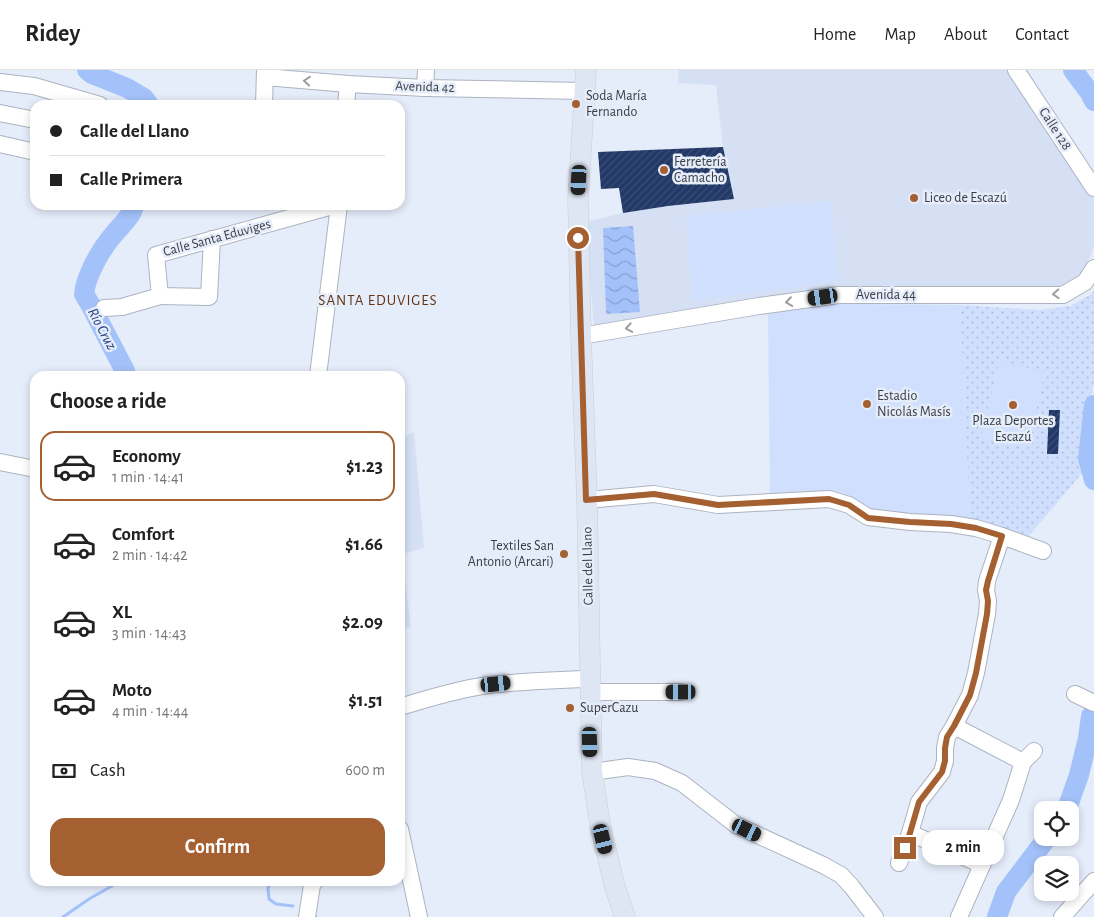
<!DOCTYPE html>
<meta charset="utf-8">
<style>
:root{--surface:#fff;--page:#f2f2f2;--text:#222;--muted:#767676;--line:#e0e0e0;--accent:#a46031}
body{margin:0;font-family:"Alegreya Sans",sans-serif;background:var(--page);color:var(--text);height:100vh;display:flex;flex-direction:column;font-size:19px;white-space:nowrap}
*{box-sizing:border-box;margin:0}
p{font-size:16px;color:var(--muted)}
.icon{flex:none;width:28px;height:28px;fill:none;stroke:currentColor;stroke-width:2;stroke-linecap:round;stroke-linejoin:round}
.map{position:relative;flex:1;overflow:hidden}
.panel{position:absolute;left:30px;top:301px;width:375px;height:515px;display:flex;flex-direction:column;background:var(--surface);border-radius:15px;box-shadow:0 2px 8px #0003}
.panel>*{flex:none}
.guide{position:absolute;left:30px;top:30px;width:375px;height:110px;border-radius:15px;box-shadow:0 2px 8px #0003;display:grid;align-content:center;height:110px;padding:0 20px;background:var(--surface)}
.tools{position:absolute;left:1034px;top:731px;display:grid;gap:10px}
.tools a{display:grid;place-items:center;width:45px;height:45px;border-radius:10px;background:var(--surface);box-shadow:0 2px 8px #0003;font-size:25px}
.end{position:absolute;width:22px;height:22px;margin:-11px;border:6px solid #a46031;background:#fff;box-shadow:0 0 0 2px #fff}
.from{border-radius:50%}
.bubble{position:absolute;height:35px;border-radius:15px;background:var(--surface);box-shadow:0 2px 8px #0003;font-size:16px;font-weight:700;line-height:35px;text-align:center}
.car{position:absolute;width:15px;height:30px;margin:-15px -8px;border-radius:6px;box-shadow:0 0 4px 1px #0007;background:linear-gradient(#222 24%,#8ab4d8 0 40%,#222 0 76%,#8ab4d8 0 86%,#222 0)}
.guide b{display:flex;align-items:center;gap:18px;height:48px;font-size:19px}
.guide b+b{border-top:1px solid var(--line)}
.guide i{width:12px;height:12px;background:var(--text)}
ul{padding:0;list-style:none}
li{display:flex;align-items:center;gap:15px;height:70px;margin:0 10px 8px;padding:0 10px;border:2px solid transparent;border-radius:15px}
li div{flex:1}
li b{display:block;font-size:19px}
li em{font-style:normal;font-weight:700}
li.active{border-color:var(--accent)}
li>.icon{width:45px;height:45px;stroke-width:1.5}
h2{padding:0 20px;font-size:22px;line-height:60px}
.pay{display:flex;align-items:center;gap:12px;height:55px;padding:0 20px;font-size:19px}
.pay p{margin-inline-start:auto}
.action{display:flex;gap:10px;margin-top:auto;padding:10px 20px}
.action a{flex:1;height:58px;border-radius:15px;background:var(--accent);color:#fff;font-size:20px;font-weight:700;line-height:58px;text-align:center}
header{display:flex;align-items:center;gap:30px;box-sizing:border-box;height:70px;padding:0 25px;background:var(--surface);border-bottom:1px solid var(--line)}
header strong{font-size:24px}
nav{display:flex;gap:28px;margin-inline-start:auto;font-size:18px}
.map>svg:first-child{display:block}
</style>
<header>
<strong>Ridey</strong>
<nav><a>Home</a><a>Map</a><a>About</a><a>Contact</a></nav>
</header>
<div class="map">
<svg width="1094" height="847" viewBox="0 0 1094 847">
<defs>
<pattern id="grass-dots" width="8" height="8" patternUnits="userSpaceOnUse" patternTransform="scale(1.25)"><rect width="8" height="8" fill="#cfdffd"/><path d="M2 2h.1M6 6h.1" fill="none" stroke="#b2c0da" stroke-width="1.8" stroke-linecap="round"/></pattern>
<pattern id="water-waves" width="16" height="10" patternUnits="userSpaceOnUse" patternTransform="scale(1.25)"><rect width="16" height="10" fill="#a4c2fa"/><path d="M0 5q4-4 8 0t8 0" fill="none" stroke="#879fcc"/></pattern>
<pattern id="building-hatch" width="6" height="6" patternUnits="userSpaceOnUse" patternTransform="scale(1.25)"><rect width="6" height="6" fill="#223867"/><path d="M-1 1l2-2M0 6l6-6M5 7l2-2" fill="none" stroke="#3a4d75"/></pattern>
</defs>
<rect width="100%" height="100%" fill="#e5ecfa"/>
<g fill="#d6e0f4">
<path d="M 679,0 L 1010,0 L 1038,44 L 1094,128 L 1094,176 L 1085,199 L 1062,219 L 845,217 L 753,229 L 594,257 L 585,152 L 623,143 L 668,136 L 734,129 L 723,77 L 716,15 L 678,13 Z"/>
<path d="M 414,362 L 424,478 L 402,484 L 411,557 L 400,559 L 400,369 Z"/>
</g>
<path fill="url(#grass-dots)" d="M 1094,220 L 1094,313 L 1082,376 L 1083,402 L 1028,467 L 970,450 L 960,235 L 1040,240 L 1070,236 L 1092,224 Z"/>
<g fill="#cfdffd">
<path d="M 831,131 L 838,211 L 693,231 L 686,146 Z"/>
<path d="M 841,234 L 960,235 L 970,450 L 914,446 L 770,426 L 768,243 Z"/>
<path d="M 999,291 L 1045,302 L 1027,378 L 981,368 Z"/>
</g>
<path fill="url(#water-waves)" d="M 633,156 L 640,242 L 606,244 L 603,158 Z"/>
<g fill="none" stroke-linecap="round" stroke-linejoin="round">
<g stroke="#a4c2fa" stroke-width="3">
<path d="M 271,811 L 268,818 L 269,829 L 276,834 L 293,836"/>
<path d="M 315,846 L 316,847"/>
<path d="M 63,847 L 89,829 L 112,816 L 117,811"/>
</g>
<g stroke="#a4c2fa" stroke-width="20">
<path d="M 87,0 L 92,4 L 127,18 L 144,28 L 149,35"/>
<path d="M 1073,0 L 1090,23 L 1094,31"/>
<path d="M 125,306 L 125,301 L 90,234 L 84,224 C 86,205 101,179 114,164 C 121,155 132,147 134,135"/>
<path d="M 1094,335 L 1088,388 L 1094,410"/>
<path d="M 1065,740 L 1068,736 L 1079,705 L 1088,668 L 1091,646"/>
<path d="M 997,847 L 1006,822 L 1047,768"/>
</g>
</g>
<g fill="url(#building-hatch)">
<path d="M 723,77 L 734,129 L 668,136 L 623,143 L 619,118 L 601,119 L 598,82 Z"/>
<path d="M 1049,340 L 1060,340 L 1058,384 L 1047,384 Z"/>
</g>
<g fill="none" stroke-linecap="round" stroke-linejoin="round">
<g stroke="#adb3c0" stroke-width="18">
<g id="minor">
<path d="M 1016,0 L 1094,118"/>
<path d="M 265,7 L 348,14 L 425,18 L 584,21"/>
<path d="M 0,12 L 34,16 L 100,35"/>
<path d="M 425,18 L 426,0"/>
<path d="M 264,35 L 265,0"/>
<path d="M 346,35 L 348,14"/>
<path d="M 0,43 L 35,50"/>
<path d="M 0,74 L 35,82"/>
<path d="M 212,169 L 209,227 L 160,226 L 156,185 L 336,135"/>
<path d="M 104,238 L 122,237 L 160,226"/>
<path d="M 581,266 L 759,236 L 839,225 L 1063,225 L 1085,212 L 1094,198"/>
<path d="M 318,306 L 339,135"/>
<path d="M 0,392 L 35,399"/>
<path d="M 587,430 L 654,424 L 718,435 L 829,429 L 849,435 L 868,447 L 910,452 L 951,454 L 976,458 L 1002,466 L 1043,481"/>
<path d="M 590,622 L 681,622"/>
<path d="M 1075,624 L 1094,633"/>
<path d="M 400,637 C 426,629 455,620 482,616 C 518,611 554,610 590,609"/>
<path d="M 954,656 L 1023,692"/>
<path d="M 592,702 L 628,697 L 655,701 L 682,713 L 736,755 L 823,795 L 841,805 L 852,817 L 875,847"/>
<path d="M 400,759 L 419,847"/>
<path d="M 910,763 L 982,795"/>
<path d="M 899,793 L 910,763 L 919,732 L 942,702 L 945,691 L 945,678 L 947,667 L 954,656 L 970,625 L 976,603 L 987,544 L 988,531 L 986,520 L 987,511 L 1002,466"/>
<path d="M 307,847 L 312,815 L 315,811"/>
<path d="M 959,847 L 1011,730 L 1023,692 L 1034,681"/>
<path d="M 1062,847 L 1094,811"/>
</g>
</g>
<g stroke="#cccdce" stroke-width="21">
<path id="major" d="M 586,0 L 578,129 L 581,266 L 587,430 L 592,702 L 600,754 L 614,814 L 625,847"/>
</g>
<use href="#minor" stroke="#fff" stroke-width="16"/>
<use href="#major" stroke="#dfe6f3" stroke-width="20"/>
</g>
<defs><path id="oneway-chevron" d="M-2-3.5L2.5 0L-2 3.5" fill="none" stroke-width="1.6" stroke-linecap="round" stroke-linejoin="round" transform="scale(1.25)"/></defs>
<g stroke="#9c9ea0">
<use href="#oneway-chevron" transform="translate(307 11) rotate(-175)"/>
<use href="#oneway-chevron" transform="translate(1056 224) rotate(177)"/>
<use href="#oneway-chevron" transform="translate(789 232) rotate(172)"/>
<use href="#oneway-chevron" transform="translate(629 258) rotate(170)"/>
</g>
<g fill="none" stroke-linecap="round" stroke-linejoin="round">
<path stroke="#a46031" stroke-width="6" d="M 578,168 L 586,430 L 654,424 L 718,435 L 829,429 L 849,435 L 868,448 L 910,452 L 951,454 L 976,458 L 1002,466 L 988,511 L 986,520 L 988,531 L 987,544 L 976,603 L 970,625 L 954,656 L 947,667 L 945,678 L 945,691 L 942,702 L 919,732 L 910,763 L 905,778"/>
</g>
<g fill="#a46031" stroke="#e5ecfa" stroke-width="2">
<circle cx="576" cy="34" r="5"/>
<circle cx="664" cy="100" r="5"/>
<circle cx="914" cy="128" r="5"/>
<circle cx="867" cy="334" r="5"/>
<circle cx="1013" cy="335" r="5"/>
<circle cx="564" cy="484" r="5"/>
<circle cx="570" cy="638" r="5"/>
</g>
<g text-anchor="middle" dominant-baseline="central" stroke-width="5" stroke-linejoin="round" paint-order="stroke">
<g font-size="14" fill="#3a3d42" stroke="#e5ecfa">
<text transform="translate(425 17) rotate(2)">Avenida 42</text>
<text transform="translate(1055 59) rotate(57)">Calle 128</text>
<text transform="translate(217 168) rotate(-15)">Calle Santa Eduviges</text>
<text x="886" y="225">Avenida 44</text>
<text transform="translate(588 496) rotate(-91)">Calle del Llano</text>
</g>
<g font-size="14" fill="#3a3d42" stroke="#e5ecfa" text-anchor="start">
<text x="586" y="26">Soda María<tspan x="586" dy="16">Fernando</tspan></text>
<text x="674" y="92">Ferretería<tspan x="674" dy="16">Camacho</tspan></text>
<text x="924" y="128">Liceo de Escazú</text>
<text x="877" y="326">Estadio<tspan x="877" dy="16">Nicolás Masís</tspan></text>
<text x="1013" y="351" text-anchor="middle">Plaza Deportes<tspan x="1013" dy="16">Escazú</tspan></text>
<text x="554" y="476" text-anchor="end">Textiles San<tspan x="554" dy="16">Antonio (Arcari)</tspan></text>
<text x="580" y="638">SuperCazu</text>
</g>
<g font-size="15" letter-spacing="1" fill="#633513" stroke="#e5ecfa">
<text x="378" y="230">SANTA EDUVIGES</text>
</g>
<g font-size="15" font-style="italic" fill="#1f3d7e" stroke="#e5ecfa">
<text transform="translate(102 259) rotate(62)">Río Cruz</text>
</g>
</g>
</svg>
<div class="tools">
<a><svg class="icon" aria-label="locate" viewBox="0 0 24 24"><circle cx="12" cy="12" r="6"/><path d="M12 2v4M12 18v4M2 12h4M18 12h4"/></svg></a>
<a><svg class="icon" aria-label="layers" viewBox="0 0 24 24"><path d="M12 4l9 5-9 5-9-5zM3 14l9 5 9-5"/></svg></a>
</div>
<i class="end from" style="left:578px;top:168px"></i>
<i class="end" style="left:905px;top:778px"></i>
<div class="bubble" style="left:922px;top:760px;width:82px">2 min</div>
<i class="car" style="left:579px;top:110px;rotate:183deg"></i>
<i class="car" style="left:823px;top:227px;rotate:262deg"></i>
<i class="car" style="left:496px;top:614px;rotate:84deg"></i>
<i class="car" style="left:681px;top:622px;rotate:270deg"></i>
<i class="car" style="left:590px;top:672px;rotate:178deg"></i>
<i class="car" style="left:747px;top:760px;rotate:116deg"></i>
<i class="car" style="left:603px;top:769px;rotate:166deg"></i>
<div class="guide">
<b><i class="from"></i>Calle del Llano</b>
<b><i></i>Calle Primera</b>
</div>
<section class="panel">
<h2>Choose a ride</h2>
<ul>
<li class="active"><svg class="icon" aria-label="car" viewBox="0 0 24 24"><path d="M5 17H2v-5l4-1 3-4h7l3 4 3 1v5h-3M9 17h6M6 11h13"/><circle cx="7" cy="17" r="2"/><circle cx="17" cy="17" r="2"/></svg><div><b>Economy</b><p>1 min · 14:41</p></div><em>$1.23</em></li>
<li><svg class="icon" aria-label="car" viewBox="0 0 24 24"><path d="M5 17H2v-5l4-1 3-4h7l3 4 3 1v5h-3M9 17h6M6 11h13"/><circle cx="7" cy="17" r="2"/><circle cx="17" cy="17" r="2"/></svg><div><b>Comfort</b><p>2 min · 14:42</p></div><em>$1.66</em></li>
<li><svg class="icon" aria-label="car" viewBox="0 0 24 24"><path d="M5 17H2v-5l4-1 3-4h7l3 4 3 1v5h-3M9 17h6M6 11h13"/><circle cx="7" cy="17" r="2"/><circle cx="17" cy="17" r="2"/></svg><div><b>XL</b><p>3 min · 14:43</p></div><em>$2.09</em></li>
<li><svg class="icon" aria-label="car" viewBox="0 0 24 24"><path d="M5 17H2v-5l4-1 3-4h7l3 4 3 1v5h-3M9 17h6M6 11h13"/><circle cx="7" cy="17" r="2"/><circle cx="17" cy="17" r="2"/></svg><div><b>Moto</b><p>4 min · 14:44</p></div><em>$1.51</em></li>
</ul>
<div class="pay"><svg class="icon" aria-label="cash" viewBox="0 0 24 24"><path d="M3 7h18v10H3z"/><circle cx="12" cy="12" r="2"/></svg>Cash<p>600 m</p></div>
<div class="action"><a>Confirm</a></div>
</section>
</div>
